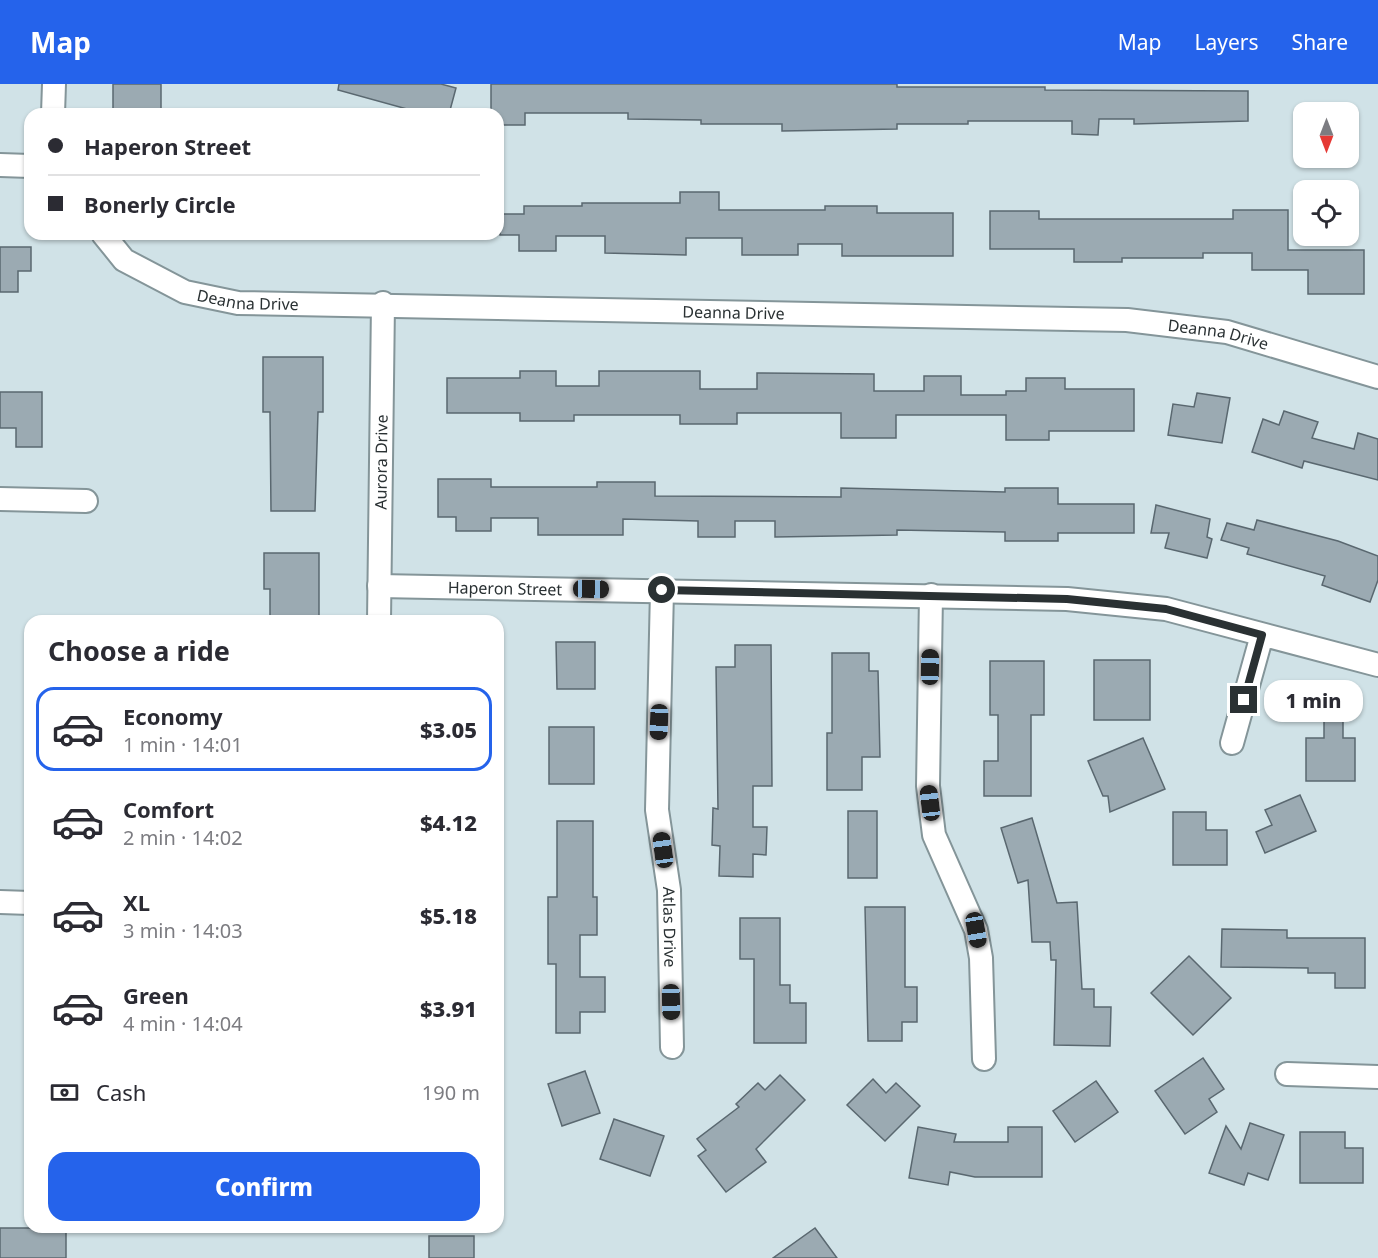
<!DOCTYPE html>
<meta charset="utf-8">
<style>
:root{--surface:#fff;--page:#f2f2f3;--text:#2b2b33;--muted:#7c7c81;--line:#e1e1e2;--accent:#2563eb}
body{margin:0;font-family:"Noto Sans",sans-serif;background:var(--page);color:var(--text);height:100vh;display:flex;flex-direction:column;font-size:22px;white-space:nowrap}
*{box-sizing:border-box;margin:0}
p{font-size:20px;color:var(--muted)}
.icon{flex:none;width:33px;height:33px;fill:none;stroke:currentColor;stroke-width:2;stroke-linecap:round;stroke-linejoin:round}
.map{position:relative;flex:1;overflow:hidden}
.sheet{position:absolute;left:24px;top:531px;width:480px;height:618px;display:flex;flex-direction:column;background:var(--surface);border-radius:18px;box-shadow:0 2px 4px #0004}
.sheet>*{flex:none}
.top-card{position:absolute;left:24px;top:24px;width:480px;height:132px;border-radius:18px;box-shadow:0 2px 4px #0004;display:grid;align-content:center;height:132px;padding:0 24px;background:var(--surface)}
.needle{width:39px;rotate:180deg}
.controls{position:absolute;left:1293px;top:18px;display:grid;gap:12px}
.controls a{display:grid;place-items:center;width:66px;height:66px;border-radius:12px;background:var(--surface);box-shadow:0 2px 4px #0004;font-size:30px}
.end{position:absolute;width:27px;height:27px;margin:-14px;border:8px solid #2a3133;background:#fff;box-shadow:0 0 0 3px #fff}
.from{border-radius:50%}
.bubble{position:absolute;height:42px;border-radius:18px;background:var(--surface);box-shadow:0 2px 4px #0004;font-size:20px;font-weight:800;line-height:42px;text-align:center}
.car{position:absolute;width:18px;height:36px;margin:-18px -9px;border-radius:8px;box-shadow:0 0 4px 2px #0007;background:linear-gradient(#222 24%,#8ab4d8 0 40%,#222 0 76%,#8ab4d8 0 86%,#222 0)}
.top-card b{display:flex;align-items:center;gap:21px;height:57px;font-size:22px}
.top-card b+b{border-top:2px solid var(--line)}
.top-card i{width:15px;height:15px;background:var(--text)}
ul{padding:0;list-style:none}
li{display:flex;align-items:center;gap:18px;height:84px;margin:0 12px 9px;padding:0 12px;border:3px solid transparent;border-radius:18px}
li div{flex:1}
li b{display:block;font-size:22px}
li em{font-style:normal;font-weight:800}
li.on{border-color:var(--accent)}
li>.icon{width:54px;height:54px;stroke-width:1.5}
h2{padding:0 24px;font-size:27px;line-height:72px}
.pay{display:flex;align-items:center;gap:15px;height:66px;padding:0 24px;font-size:22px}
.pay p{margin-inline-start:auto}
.button{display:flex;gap:12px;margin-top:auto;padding:12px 24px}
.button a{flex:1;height:69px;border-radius:18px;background:var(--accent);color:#fff;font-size:24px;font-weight:800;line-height:69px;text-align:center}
header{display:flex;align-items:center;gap:36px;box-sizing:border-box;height:84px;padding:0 30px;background:var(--accent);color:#fff}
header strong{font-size:28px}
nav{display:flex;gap:33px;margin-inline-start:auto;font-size:21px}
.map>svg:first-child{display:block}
</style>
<header>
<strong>Map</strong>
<nav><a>Map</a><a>Layers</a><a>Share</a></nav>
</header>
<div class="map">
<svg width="1378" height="1174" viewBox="0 0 1378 1174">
<rect width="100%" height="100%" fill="#d0e2e7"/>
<g fill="#9baab2" stroke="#5a6870" stroke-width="1.5">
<rect x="113" y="0" width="48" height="30"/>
<path d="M 339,0 L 441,0 L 456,4 L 449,30 L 425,30 L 338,6 Z"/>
<path d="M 491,0 L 897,0 L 897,3 L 1045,3 L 1045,6 L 1248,7 L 1248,37 L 1134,40 L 1134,35 L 1099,35 L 1098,51 L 1072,50 L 1072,37 L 968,37 L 968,40 L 897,40 L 897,45 L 782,47 L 782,40 L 701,40 L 701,36 L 628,35 L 628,29 L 525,29 L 525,41 L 498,41 L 498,30 L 491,30 Z"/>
<path d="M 680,108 L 719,108 L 719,126 L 825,126 L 825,122 L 877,122 L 877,129 L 953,129 L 953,172 L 842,172 L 842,160 L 798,160 L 798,171 L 742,171 L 742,154 L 686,154 L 686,171 L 605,169 L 605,152 L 556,152 L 556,167 L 519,167 L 519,151 L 500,151 L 500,130 L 524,130 L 524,122 L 582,122 L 582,119 L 680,119 Z"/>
<path d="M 1233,126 L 1288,126 L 1288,166 L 1364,166 L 1364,210 L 1308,210 L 1308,186 L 1252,186 L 1252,169 L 1203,169 L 1203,174 L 1122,174 L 1122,178 L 1074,178 L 1074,165 L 990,165 L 990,127 L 1039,127 L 1039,135 L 1233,135 Z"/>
<path d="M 0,163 L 31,163 L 31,187 L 18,187 L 18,208 L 0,208 Z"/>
<path d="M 263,273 L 323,273 L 323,328 L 318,328 L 315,427 L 271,427 L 270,328 L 263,328 Z"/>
<path d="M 520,287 L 556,287 L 556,302 L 599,302 L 599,287 L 700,287 L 700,305 L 757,305 L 757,289 L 874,290 L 874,307 L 924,307 L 924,292 L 961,292 L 961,311 L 1006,311 L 1006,307 L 1026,307 L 1026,294 L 1065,294 L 1065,305 L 1134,305 L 1134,347 L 1049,347 L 1049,356 L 1006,356 L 1006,331 L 896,331 L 896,354 L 841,354 L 841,329 L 737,329 L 737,340 L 680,340 L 680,331 L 574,331 L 574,337 L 520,337 L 520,329 L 447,329 L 447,294 L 520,294 Z"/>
<path d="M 0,308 L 42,308 L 42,363 L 16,363 L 16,344 L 0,344 Z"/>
<path d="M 1197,309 L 1230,314 L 1222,359 L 1168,351 L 1173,320 L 1194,323 Z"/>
<path d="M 1284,327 L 1318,338 L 1312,354 L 1354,365 L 1358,349 L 1378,355 L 1378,396 L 1304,377 L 1302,384 L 1252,368 L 1263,335 L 1279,341 Z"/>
<path d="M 438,395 L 491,395 L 491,403 L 597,403 L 597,398 L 655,398 L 655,412 L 841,413 L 841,404 L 1005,408 L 1005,404 L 1058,404 L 1058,420 L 1134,420 L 1134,449 L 1058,449 L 1058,457 L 1005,457 L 1005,448 L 897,446 L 897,451 L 775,453 L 775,437 L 735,437 L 735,453 L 698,453 L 698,437 L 623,435 L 623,451 L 538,451 L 538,434 L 491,434 L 491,447 L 456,447 L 456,433 L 438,433 Z"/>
<path d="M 1156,421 L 1210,435 L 1207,453 L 1212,455 L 1207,474 L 1165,464 L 1169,449 L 1151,449 Z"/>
<path d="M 1257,436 L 1338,457 L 1378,472 L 1378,496 L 1370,518 L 1322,501 L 1325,492 L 1247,470 L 1249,464 L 1221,456 L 1227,439 L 1254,446 Z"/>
<path d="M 264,469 L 319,469 L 319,537 L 270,537 L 270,505 L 264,505 Z"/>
<path d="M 556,558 L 595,558 L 595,605 L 557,605 Z"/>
<path d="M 735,561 L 771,561 L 772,702 L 753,702 L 753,743 L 767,743 L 766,771 L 753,770 L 753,793 L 719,792 L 720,762 L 712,761 L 713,724 L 718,725 L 716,583 L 735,583 Z"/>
<path d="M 832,569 L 869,569 L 869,587 L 878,587 L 880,673 L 862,673 L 862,706 L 827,706 L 827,649 L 832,649 Z"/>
<rect x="1094" y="576" width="56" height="60"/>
<path d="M 990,577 L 1044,577 L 1044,631 L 1031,631 L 1031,712 L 984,712 L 984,677 L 998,677 L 998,631 L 990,631 Z"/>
<path d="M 1324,636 L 1343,636 L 1343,654 L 1355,654 L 1355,697 L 1306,697 L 1306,654 L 1324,654 Z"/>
<rect x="549" y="643" width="45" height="57"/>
<path d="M 1143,654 L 1165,705 L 1110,728 L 1108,712 L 1103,712 L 1088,677 Z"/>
<path d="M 1300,711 L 1316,747 L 1265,769 L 1256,748 L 1272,741 L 1265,726 Z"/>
<rect x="848" y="727" width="29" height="67"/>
<path d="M 1173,728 L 1206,728 L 1206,746 L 1227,746 L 1227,781 L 1173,781 Z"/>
<path d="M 1032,734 L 1057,819 L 1077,818 L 1082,905 L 1094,905 L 1094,923 L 1111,923 L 1110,962 L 1054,961 L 1056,876 L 1051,876 L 1050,858 L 1032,858 L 1028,796 L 1018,799 L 1001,744 Z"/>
<path d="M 557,737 L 593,737 L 593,813 L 597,813 L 597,851 L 580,851 L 580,893 L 605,893 L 605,928 L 580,928 L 580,949 L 556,949 L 556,880 L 548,880 L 548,813 L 557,813 Z"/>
<path d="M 865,823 L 905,823 L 905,903 L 917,903 L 917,938 L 902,938 L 902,957 L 868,957 Z"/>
<path d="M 740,834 L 780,834 L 780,901 L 790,901 L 790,919 L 806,919 L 806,959 L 754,959 L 754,875 L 740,875 Z"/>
<path d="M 1222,845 L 1287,846 L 1287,854 L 1365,854 L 1365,904 L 1335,904 L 1335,889 L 1308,889 L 1308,884 L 1221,883 Z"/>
<path d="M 1189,872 L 1231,914 L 1193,951 L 1151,909 Z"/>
<path d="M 1203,974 L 1224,1005 L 1209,1015 L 1217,1028 L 1185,1050 L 1155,1007 Z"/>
<path d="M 585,987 L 600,1029 L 562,1042 L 548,1000 Z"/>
<path d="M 780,991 L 805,1016 L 756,1065 L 766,1078 L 726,1108 L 698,1072 L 706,1066 L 697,1055 L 739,1023 L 736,1020 L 758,999 L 765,1006 Z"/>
<path d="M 873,995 L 886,1009 L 896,999 L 920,1022 L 885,1057 L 847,1021 Z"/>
<path d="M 1096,997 L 1118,1028 L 1075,1058 L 1053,1027 Z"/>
<path d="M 614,1035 L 664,1052 L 650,1092 L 600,1075 Z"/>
<path d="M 1250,1039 L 1284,1051 L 1268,1096 L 1248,1089 L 1244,1101 L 1209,1089 L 1226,1042 L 1241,1065 Z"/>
<path d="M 918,1043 L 956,1050 L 954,1058 L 1008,1058 L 1008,1043 L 1042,1043 L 1042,1093 L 975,1093 L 950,1088 L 948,1101 L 909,1094 Z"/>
<path d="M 1300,1048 L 1345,1048 L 1345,1064 L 1363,1064 L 1363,1099 L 1300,1099 Z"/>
<rect x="0" y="1144" width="66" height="30"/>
<path d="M 815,1144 L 837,1174 L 773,1174 Z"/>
<rect x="429" y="1152" width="45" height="22"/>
</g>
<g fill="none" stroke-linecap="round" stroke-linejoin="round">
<g stroke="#849599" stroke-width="26">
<g id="minor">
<path d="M 53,30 L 54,0"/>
<path d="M 0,81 L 30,82"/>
<path id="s1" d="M 103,150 L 124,176 L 185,208 L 238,219 L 1127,236 L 1227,248 L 1378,293"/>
<path d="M 0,415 L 86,417"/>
<path id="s2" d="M 379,502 L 1067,515 L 1166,525 L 1378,581"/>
<path id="s3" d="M 662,506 L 657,726 L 669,806 L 672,963"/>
<path d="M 931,511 L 928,702 L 934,751 L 976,846 L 981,874 L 984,975"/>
<path id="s4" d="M 379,537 L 383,219"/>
<path d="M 1232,659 L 1262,551"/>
<path d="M 0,818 L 30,819"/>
<path d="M 1287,990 L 1378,993"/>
</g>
</g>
<use href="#minor" stroke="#fff" stroke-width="22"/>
</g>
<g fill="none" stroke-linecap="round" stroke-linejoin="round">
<path stroke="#2a3133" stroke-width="8" d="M 662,506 L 1067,515 L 1166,525 L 1262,551 L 1244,616"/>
</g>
<g text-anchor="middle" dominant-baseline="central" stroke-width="4.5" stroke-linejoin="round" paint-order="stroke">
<g font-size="16" fill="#2a3133" stroke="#d0e2e7">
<text stroke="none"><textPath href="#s1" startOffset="166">Deanna Drive</textPath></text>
<text stroke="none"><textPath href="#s1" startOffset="652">Deanna Drive</textPath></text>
<text stroke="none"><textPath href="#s1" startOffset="1138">Deanna Drive</textPath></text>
<text stroke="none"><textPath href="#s4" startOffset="159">Aurora Drive</textPath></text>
<text stroke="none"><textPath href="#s2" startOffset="126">Haperon Street</textPath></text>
<text stroke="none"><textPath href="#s3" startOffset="338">Atlas Drive</textPath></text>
</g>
</g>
</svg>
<div class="controls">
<a><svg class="needle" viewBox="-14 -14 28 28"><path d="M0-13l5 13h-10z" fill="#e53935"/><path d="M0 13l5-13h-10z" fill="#7c7c81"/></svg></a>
<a><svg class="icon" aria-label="locate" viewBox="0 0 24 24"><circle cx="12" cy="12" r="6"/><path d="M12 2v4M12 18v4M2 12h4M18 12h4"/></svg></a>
</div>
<i class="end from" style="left:662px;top:506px"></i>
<i class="end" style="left:1244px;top:616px"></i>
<div class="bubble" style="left:1264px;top:596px;width:99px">1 min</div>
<i class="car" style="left:591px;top:505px;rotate:91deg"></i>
<i class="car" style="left:930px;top:583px;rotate:1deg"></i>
<i class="car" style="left:659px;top:638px;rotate:182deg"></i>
<i class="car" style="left:930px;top:719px;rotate:353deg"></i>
<i class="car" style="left:663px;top:766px;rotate:352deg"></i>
<i class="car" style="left:976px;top:846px;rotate:170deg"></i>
<i class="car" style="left:671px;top:918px;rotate:179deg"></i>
<div class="top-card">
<b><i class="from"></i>Haperon Street</b>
<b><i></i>Bonerly Circle</b>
</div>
<section class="sheet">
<h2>Choose a ride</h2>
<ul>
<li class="on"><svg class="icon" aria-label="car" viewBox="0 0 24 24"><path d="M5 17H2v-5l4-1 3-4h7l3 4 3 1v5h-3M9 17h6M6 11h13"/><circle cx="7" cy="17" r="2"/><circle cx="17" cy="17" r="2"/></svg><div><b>Economy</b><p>1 min · 14:01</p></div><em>$3.05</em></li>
<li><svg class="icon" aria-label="car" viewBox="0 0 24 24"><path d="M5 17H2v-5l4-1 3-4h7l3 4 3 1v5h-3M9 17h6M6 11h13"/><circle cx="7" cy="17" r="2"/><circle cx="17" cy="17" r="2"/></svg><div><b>Comfort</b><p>2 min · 14:02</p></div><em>$4.12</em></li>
<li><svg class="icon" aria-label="car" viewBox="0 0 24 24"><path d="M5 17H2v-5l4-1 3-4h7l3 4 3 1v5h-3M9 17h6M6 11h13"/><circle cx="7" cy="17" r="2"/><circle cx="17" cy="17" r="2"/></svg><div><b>XL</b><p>3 min · 14:03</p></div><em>$5.18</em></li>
<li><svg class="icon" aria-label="car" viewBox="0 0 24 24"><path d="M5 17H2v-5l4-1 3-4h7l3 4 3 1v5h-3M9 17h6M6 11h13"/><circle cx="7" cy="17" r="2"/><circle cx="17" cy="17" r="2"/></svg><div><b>Green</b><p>4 min · 14:04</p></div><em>$3.91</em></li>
</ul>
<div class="pay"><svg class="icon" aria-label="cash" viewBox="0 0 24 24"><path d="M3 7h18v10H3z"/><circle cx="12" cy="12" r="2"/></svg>Cash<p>190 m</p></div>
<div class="button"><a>Confirm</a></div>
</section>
</div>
